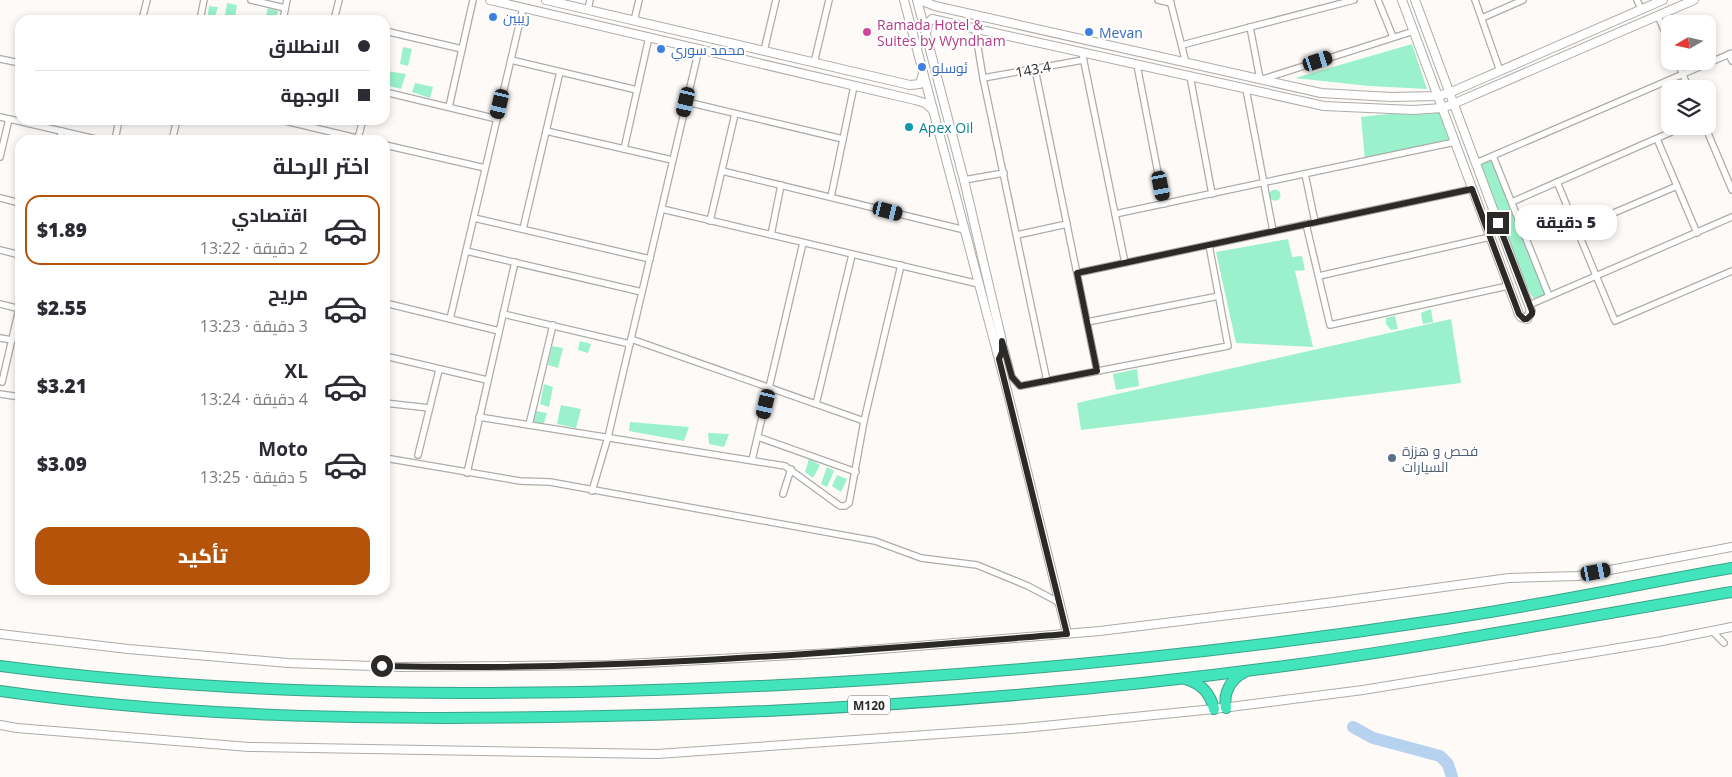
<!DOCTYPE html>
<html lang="ar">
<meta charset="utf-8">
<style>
:root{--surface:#fff;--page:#f7f7f7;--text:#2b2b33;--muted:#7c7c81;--line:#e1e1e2;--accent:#b45309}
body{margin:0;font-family:"Open Sans",Cairo,sans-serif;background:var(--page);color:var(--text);direction:rtl;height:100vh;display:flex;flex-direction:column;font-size:19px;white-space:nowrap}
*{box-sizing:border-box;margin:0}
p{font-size:16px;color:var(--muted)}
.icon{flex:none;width:28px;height:28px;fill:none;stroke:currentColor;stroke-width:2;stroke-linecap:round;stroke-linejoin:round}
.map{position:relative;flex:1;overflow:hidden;direction:ltr}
.details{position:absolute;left:15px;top:135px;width:375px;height:460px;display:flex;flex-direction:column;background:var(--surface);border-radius:15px;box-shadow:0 2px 8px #0003;direction:rtl}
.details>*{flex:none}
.top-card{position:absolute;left:15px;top:15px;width:375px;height:110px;border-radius:15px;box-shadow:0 2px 8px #0003;direction:rtl;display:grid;align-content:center;height:110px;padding:0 20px;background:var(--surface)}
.needle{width:32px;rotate:261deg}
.fabs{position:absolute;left:1661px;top:15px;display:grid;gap:10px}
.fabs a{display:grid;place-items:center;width:55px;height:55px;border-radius:10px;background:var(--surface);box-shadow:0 2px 8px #0003;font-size:25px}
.end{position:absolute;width:22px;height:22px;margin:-11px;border:6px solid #2b2a29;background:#fff;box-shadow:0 0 0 2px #fff}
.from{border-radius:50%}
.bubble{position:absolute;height:35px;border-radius:15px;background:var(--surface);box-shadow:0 2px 8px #0003;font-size:16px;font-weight:800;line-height:35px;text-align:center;direction:rtl}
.car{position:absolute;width:15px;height:30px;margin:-15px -8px;border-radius:6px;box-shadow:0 0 4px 1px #0007;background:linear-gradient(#222 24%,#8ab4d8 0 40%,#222 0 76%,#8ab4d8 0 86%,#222 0)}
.top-card b{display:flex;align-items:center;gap:18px;height:48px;font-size:19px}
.top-card b+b{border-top:1px solid var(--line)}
.top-card i{width:12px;height:12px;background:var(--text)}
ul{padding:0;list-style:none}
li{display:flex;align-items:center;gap:15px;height:70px;margin:0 10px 8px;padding:0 10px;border:2px solid transparent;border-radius:15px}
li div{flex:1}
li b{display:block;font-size:19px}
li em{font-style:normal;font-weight:800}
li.current{border-color:var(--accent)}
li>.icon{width:45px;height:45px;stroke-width:1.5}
h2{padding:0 20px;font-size:22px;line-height:60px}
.button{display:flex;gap:10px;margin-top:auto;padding:10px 20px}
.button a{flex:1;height:58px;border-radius:15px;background:var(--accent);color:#fff;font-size:20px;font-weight:800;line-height:58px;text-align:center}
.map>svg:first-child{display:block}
</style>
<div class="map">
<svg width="1732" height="777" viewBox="0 0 1732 777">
<rect width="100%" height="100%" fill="#fdfaf7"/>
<g fill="#9af1cb">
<path d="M 227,3 L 237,5 L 235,17 L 225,15 Z"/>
<path d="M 209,6 L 218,7 L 214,20 L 207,20 Z"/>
<path d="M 268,8 L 278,11 L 276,20 L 261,20 L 265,19 Z"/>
<path d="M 1412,44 L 1427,89 L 1369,86 L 1295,78 Z"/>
<path d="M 403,47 L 412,49 L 408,66 L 400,64 Z"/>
<path d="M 387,71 L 406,74 L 401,89 L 385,85 Z"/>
<path d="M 415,83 L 433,87 L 430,98 L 412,92 Z"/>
<path d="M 1442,108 L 1455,142 L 1365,161 L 1361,117 Z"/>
<path d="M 1493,156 L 1549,296 L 1537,301 L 1531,295 L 1498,223 L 1476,163 Z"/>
<circle cx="1275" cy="195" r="5.5"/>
<path d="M 1288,239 L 1292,257 L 1302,256 L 1305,270 L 1295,271 L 1313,347 L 1236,343 L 1216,252 Z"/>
<path d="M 1431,309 L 1433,322 L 1423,324 L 1421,313 Z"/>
<path d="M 1395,316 L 1398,329 L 1391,330 L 1386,324 L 1386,318 Z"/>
<path d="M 1451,319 L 1461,383 L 1081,430 L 1077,403 Z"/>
<path d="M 580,341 L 591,344 L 588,353 L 578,350 Z"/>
<path d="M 552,346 L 563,348 L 558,368 L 548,365 Z"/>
<path d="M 1137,369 L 1139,386 L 1116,390 L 1113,374 Z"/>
<path d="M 544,384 L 553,387 L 549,407 L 540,404 Z"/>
<path d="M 561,405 L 581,409 L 576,428 L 557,424 Z"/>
<path d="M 536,411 L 547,413 L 543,426 L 533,423 Z"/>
<path d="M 630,422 L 689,427 L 684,441 L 629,431 Z"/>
<path d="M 708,433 L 729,434 L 724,447 L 709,444 Z"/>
<path d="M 809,459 L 820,465 L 813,478 L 805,472 Z"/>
<path d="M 827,467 L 834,471 L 827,487 L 821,484 Z"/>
<path d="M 837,475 L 847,479 L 841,492 L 832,486 Z"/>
</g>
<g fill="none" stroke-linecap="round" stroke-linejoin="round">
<path stroke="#b7d2ef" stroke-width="12" d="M 1353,727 L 1373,738 L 1440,756 L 1448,764 L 1452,777"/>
<g stroke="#aeaca8" stroke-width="8">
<g id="minor">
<path d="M 251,0 L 285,8"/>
<path d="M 1158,0 L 1171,3"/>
<path d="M 1170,0 L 1186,63"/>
<path d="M 1378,0 L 1393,37"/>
<path d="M 1475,0 L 1500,71"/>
<path d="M 1637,0 L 1641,9"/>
<path d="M 588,10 L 590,0"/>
<path d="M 1658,16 L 1670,44"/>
<path d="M 1482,18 L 1523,0"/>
<path d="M 142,20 L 147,0"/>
<path d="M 200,20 L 204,0"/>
<path d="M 283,20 L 287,0"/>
<path d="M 334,20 L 339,0"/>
<path d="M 634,21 L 639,0"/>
<path d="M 1250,27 L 1260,79"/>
<path d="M 975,29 L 983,78 L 1047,381"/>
<path d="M 385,31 L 462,49"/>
<path d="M 1182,45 L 1354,0"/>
<path d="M 764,51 L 776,0"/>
<path d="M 1082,52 L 1125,263"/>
<path d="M 1729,54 L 1732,61"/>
<path d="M 0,59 L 20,63"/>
<path d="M 511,60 L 637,90"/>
<path d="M 1677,61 L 1689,89"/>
<path d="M 814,63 L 829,0"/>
<path d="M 1137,65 L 1164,204"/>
<path d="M 1035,69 L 1097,371"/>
<path d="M 1190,76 L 1212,194"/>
<path d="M 983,78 L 1083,60"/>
<path d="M 1263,79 L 1414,31"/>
<path d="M 1246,89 L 1273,231"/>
<path d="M 385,92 L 497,119"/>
<path d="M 687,102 L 843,139"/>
<path d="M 449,107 L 473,0"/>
<path d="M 0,117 L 100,140"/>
<path d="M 281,120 L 365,140"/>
<path d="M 1705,126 L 1732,190"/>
<path d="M 546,131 L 672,160"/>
<path d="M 358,138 L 363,120"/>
<path d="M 1657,139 L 1697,233"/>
<path d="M 59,140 L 62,131"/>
<path d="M 115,140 L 119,120"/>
<path d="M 172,140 L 177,120"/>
<path d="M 385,145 L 485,168"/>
<path d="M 624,149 L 649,37"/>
<path d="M 1493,156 L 1549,296"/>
<path d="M 0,157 L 9,119"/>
<path d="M 1476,163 L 1732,53"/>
<path d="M 722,171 L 965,230"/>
<path d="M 1305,174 L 1315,222"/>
<path d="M 964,180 L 1004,173"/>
<path d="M 1557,182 L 1615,321 L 1732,271"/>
<path d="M 831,197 L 854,86"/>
<path d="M 0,198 L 20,203"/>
<path d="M 1512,202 L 1685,126"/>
<path d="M 662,209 L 979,284"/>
<path d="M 1115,214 L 1455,142"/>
<path d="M 474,218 L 650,259"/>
<path d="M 710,221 L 735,114"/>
<path d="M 1306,224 L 1330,325 L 1508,286"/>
<path d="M 523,229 L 560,72"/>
<path d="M 1576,229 L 1677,186"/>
<path d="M 771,235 L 781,185"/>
<path d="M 1017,235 L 1067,224"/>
<path d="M 0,250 L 20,255"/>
<path d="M 466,251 L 642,292"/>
<path d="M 1077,273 L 1472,189"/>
<path d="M 1319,276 L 1490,237"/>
<path d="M 385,303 L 499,331"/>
<path d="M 0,304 L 20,309"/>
<path d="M 1529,305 L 1732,217"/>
<path d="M 503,314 L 630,344"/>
<path d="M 450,319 L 523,8"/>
<path d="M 1087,322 L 1219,296"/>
<path d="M 0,338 L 12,340"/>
<path d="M 631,339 L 864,421"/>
<path d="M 1004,347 L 1012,377 L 1020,386 L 1228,346 L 1209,245"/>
<path d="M 385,356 L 487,380"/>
<path d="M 2,382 L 19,309"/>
<path d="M 0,394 L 20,397"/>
<path d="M 385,403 L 429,408"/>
<path d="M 816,404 L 852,255"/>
<path d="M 479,417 L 785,466 L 840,506 L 845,506 L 849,503 L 851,493 L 864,421 L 901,265"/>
<path d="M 529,425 L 553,325"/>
<path d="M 758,437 L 856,472"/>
<path d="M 418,455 L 439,370"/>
<path d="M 385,458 L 520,481 L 550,482 L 875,541 L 921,558 L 977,565 L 1028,586 L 1060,603"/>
<path d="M 752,460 L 803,243"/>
<path d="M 467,473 L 515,262"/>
<path d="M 592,491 L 608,437 L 699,49"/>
<path d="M 783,494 L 791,469"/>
<path d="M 1712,631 L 1724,643"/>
</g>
</g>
<g stroke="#aeaca8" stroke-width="10">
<g id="tertiary">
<path d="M 490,0 L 915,100 L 925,103 L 933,110"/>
<path d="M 546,0 L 910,85 L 920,84 L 923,73"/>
<path d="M 904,0 L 1007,390 L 1067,633"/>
<path d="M 917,0 L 964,180 L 1002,341 L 1002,352 L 999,359"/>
<path d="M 920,0 L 935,6 L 1321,93 L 1391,97 L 1437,96 L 1449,93 L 1663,0"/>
<path d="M 1402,0 L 1519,314 L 1521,317 L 1527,319 L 1531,311 L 1415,0"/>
<path d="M 926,34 L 928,23 L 932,19 L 1324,106 L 1413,110 L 1442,108 L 1453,104 L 1694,0"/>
<path d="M 0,634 L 128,649 L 288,663 L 401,667 L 607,665 L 832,653 L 1100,631 L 1334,602 L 1509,578 L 1578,576 L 1732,547"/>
<path d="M 0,725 L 17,728 L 249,747 L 657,754 L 1024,728 L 1214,709 L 1363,690 L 1662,641 L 1732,627"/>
</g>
</g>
<g stroke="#3aa389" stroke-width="12">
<g id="motorway">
<path d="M 0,666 C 206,693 412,696 620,691 C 894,684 1168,661 1439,620 C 1537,606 1634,585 1732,568"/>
<path d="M 1185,679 C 1202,684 1210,693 1214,709"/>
<path d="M 0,691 C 182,717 366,720 550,717 C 798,714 1046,698 1292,665 C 1439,645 1585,617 1732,592"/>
<path d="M 1226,708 C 1223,692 1231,679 1245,672"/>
</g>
</g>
<use href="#minor" stroke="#fff" stroke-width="5.5"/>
<use href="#tertiary" stroke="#fff" stroke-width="8"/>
<use href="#motorway" stroke="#42e4bc" stroke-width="10"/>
</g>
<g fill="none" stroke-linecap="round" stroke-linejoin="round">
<path stroke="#2b2a29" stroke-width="6" d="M 382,666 C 611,672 839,652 1067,634 L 999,359 L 1002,352 L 1002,341 L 1012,377 L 1020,386 L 1097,371 L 1077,273 L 1472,189 L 1519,314 L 1524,319 L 1527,319 L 1532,314 L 1532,311 L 1498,223"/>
</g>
<g fill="#3f7fe0" stroke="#fff" stroke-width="2">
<circle cx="493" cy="17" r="5"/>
<circle cx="1089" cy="32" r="5"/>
<circle cx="661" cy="49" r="5"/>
<circle cx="922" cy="67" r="5"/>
</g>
<circle fill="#d1479c" stroke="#fff" stroke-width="2" cx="867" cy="32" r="5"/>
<circle fill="#0f9aa8" stroke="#fff" stroke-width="2" cx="909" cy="127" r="5"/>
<circle fill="#5c6f8a" stroke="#fff" stroke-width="2" cx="1392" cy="458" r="5"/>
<g text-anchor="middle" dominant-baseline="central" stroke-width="4" stroke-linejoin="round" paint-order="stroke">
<rect fill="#fff" stroke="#6b6a69" stroke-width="1" x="848" y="695.5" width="42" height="19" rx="4"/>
<g font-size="12" font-weight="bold" fill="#2b2a29">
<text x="869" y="705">M120</text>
</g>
<g font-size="14" fill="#366cbe" stroke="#fff" text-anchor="start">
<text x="503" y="17">ريبين</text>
<text x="1099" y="32">Mevan</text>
<text x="671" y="49">محمد سوري</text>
<text x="932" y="67">ئوسلو</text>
</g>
<g font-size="14" fill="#b23c85" stroke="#fff" text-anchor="start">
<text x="877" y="24">Ramada Hotel &amp;<tspan x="877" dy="16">Suites by Wyndham</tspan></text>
</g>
<g font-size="14" fill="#2b2a29" stroke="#fff">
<text transform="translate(1033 69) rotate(-11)">143.4</text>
</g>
<g font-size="14" fill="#0d838f" stroke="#fff" text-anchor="start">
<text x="919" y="127">Apex Oil</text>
</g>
<g font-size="14" fill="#4e5e75" stroke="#fff" text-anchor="start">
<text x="1402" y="450">فحص و هززة<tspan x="1402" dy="16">السيارات</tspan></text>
</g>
</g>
</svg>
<div class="fabs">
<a><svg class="needle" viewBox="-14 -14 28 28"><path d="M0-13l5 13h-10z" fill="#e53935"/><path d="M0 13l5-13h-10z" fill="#7c7c81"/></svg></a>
<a><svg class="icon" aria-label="layers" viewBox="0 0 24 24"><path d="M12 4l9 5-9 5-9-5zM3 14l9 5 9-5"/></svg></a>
</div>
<i class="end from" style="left:382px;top:666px"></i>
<i class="end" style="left:1498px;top:223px"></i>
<div class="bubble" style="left:1515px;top:205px;width:102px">5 دقيقة</div>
<i class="car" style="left:1318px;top:61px;rotate:72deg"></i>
<i class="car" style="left:686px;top:102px;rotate:193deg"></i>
<i class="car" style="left:500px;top:104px;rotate:193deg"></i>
<i class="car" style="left:1161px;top:186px;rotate:169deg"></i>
<i class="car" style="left:888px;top:211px;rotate:104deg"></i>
<i class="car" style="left:766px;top:404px;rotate:193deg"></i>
<i class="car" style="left:1596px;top:572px;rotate:79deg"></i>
<div class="top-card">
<b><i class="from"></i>الانطلاق</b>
<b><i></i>الوجهة</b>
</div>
<section class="details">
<h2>اختر الرحلة</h2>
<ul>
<li class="current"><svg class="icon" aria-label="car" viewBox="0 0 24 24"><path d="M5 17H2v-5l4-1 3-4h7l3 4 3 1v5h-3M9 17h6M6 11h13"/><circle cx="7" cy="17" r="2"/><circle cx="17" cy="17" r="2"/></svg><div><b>اقتصادي</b><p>2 دقيقة · 13:22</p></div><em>$1.89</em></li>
<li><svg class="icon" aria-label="car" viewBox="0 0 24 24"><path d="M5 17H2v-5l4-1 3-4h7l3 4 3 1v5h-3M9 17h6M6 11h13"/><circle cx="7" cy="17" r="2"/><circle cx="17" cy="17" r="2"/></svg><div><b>مريح</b><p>3 دقيقة · 13:23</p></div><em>$2.55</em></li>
<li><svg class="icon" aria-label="car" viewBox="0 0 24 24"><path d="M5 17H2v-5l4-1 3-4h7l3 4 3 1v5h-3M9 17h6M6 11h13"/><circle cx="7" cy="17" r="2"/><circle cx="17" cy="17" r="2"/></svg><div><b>XL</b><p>4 دقيقة · 13:24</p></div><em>$3.21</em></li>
<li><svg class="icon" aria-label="car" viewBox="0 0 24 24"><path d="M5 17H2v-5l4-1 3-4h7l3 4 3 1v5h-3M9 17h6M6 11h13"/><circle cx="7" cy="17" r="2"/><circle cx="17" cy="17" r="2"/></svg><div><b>Moto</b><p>5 دقيقة · 13:25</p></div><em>$3.09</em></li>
</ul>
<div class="button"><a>تأكيد</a></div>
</section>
</div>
